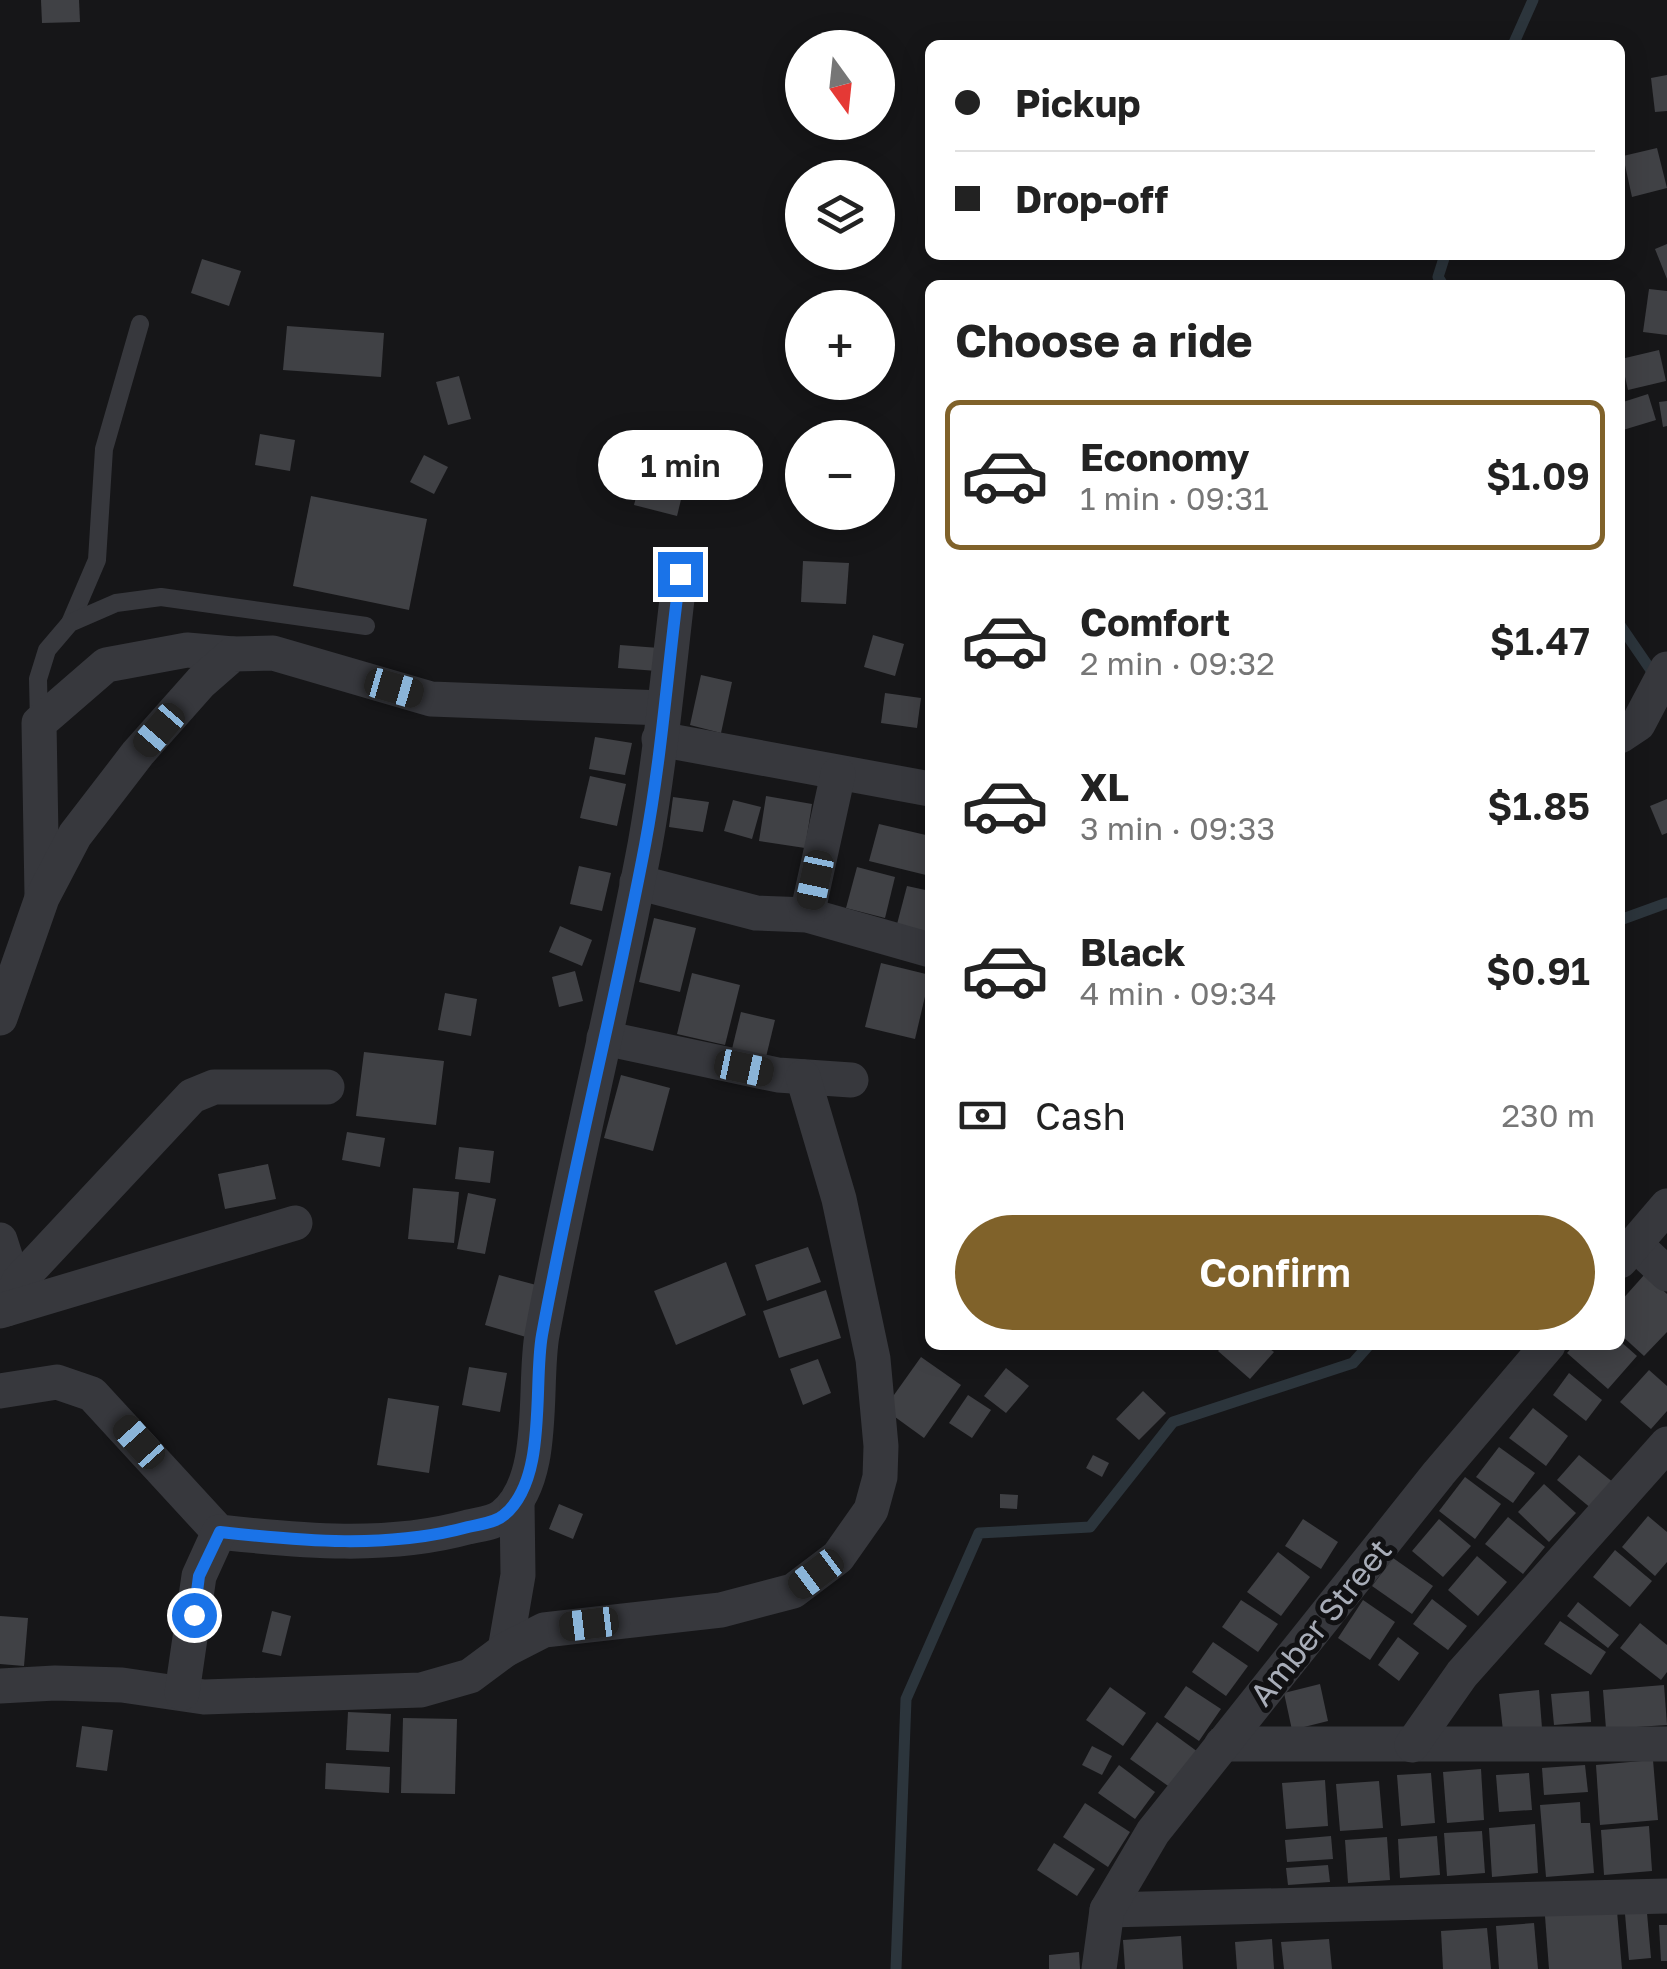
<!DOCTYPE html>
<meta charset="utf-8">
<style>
:root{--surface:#fff;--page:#f2f2f2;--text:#222;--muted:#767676;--line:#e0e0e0;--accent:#80622a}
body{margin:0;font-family:"Golos Text",sans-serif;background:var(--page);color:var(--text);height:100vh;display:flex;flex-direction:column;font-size:38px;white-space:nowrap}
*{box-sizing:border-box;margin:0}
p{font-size:32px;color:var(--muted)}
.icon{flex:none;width:55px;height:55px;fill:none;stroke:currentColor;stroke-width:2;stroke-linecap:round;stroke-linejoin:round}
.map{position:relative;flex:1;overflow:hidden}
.panel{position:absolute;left:925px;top:280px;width:700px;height:1070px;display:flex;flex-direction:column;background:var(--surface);border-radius:15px;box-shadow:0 5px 25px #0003}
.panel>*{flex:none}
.banner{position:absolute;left:925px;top:40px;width:700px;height:220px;border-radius:15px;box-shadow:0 5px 25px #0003;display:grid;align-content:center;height:220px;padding:0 30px;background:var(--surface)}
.needle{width:65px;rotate:165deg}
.tools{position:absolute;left:785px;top:30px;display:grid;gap:20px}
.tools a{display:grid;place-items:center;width:110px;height:110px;border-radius:50%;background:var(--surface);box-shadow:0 5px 25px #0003;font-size:50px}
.end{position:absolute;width:45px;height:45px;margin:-22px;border:12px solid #1a73e8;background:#fff;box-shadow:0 0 0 5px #fff}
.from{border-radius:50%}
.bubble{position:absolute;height:70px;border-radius:35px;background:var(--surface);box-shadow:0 5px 25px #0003;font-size:32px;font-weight:600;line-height:70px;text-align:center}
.car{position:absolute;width:30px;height:60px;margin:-30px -15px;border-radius:12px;box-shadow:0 0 8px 2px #0007;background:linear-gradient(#222 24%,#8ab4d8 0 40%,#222 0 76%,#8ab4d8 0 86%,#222 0)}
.banner b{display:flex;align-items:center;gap:35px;height:95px;font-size:38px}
.banner b+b{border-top:2px solid var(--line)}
.banner i{width:25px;height:25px;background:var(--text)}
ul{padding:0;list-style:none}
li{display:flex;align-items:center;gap:30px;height:150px;margin:0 20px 15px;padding:0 10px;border:5px solid transparent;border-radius:15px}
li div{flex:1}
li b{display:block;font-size:38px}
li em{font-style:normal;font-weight:600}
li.active{border-color:var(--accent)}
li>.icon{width:90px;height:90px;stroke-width:1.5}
h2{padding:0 30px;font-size:45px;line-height:120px}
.pay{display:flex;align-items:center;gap:25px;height:110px;padding:0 30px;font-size:38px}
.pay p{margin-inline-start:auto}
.cta{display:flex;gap:20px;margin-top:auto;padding:20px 30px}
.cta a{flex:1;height:115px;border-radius:60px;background:var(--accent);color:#fff;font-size:40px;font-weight:600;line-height:115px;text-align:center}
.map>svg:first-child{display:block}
</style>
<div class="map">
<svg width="1667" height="1969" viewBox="0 0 1667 1969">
<rect width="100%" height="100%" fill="#161618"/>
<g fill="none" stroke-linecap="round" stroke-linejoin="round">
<g stroke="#2c353c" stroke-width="11">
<path d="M 1513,45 L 1533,0"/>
<path d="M 1443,285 L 1438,277 L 1445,255"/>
<path d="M 1620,625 L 1657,679"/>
<path d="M 1620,920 L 1667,903"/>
<path d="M 896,1969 L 906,1699 L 979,1533 L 1090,1527 L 1173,1422 L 1353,1363 L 1369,1345"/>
</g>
</g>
<g fill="#404145">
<path d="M 41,0 L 79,0 L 80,22 L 42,23 Z"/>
<path d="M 1667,75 L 1667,111 L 1655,112 L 1651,78 Z"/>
<path d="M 1657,148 L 1667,188 L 1632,197 L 1623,156 Z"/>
<path d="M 1667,244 L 1667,279 L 1655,249 Z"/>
<path d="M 202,259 L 241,271 L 229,306 L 191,293 Z"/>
<path d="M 1649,289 L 1667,291 L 1667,335 L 1643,332 Z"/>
<path d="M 287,326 L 384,333 L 381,377 L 283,370 Z"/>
<path d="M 1659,350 L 1666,381 L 1628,390 L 1621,359 Z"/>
<path d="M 459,376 L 471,419 L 448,425 L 436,382 Z"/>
<path d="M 1648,394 L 1656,420 L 1623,430 L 1620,403 Z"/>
<path d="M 1667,401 L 1667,426 L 1663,427 L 1659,402 Z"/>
<path d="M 260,434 L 295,440 L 290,471 L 255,465 Z"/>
<path d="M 648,452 L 690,463 L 677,516 L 634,505 Z"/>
<path d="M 424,455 L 448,467 L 434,494 L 410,482 Z"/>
<path d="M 311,496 L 427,519 L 409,610 L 293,586 Z"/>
<path d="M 803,561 L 849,563 L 846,604 L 801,602 Z"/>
<path d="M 873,635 L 904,644 L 895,676 L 864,667 Z"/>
<path d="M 620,645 L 659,648 L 657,671 L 618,668 Z"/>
<path d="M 701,675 L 732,682 L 721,733 L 690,725 Z"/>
<path d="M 885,693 L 921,698 L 917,728 L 881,723 Z"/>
<path d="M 595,737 L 632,743 L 625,775 L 589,769 Z"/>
<path d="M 590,776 L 626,784 L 617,826 L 580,818 Z"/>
<path d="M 766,796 L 812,804 L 805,848 L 759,841 Z"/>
<path d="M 673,797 L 709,802 L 703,832 L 669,827 Z"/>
<path d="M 1667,799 L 1667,833 L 1662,835 L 1650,806 Z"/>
<path d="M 733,800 L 761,807 L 752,839 L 724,831 Z"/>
<path d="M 879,824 L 930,836 L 930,876 L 869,861 Z"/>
<path d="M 579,866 L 611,873 L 602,911 L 570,904 Z"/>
<path d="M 857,867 L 895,877 L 885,918 L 846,908 Z"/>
<path d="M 907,886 L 930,891 L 930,936 L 896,928 Z"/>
<path d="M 654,918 L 696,928 L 680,992 L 639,982 Z"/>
<path d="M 560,926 L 592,940 L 582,966 L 549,952 Z"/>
<path d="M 881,963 L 930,975 L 915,1039 L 865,1027 Z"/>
<path d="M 575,971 L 583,1001 L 559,1007 L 552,977 Z"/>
<path d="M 692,973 L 740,985 L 725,1045 L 677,1034 Z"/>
<path d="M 445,993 L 477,999 L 471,1036 L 438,1030 Z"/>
<path d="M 741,1012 L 775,1020 L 766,1057 L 732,1049 Z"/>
<path d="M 364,1052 L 444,1061 L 436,1125 L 356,1116 Z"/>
<path d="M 621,1075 L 670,1088 L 653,1151 L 604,1138 Z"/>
<path d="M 347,1132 L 385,1138 L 380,1167 L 342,1160 Z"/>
<path d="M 459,1147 L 494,1151 L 490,1183 L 455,1179 Z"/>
<path d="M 268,1164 L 276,1199 L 225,1209 L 218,1174 Z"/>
<path d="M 413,1188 L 459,1192 L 454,1243 L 408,1239 Z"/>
<path d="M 468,1193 L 496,1199 L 485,1254 L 457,1249 Z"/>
<path d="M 808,1247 L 821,1282 L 767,1301 L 755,1265 Z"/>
<path d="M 726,1262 L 746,1315 L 676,1345 L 654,1291 Z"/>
<path d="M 1645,1274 L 1667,1294 L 1667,1332 L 1644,1356 L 1620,1334 L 1620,1302 Z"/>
<path d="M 499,1275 L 540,1286 L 526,1337 L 485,1325 Z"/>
<path d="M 826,1290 L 841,1338 L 779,1358 L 763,1311 Z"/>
<path d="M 1620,1341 L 1637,1356 L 1608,1389 L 1567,1353 L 1574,1345 L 1620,1345 Z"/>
<path d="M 1224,1345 L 1265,1345 L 1274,1352 L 1250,1379 L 1218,1351 Z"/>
<path d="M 921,1357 L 961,1385 L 924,1438 L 884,1409 Z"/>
<path d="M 818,1359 L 831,1393 L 803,1405 L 790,1369 Z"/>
<path d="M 469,1367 L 507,1373 L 500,1412 L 462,1405 Z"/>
<path d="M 1006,1368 L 1029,1386 L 1006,1413 L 984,1396 Z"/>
<path d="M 1649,1370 L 1667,1386 L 1667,1411 L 1651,1429 L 1620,1402 Z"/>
<path d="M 1569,1373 L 1602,1400 L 1586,1421 L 1553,1395 Z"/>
<path d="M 1143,1391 L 1166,1413 L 1139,1440 L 1116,1419 Z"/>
<path d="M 968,1395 L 991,1410 L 972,1438 L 949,1423 Z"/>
<path d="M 388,1398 L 439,1406 L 429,1473 L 377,1465 Z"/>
<path d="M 1533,1408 L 1568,1436 L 1546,1466 L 1509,1438 Z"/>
<path d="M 1499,1447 L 1535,1473 L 1513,1503 L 1476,1477 Z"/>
<path d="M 1093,1455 L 1109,1463 L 1102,1477 L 1086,1468 Z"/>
<path d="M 1579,1455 L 1614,1483 L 1592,1509 L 1557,1480 Z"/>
<path d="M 1465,1477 L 1501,1504 L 1475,1539 L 1439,1511 Z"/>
<path d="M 1544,1484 L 1576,1513 L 1549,1542 L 1518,1512 Z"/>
<path d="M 1000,1494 L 1018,1495 L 1017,1509 L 1000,1508 Z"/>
<path d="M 559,1504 L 583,1514 L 573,1539 L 549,1529 Z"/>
<path d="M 1648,1516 L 1667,1532 L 1667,1562 L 1655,1576 L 1622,1547 Z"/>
<path d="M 1508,1517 L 1545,1547 L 1523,1574 L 1485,1544 Z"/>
<path d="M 1303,1519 L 1338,1542 L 1321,1569 L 1285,1546 Z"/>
<path d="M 1439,1519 L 1471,1546 L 1443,1577 L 1412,1551 Z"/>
<path d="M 1615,1550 L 1652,1581 L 1630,1607 L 1593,1577 Z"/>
<path d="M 1278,1552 L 1310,1577 L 1281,1616 L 1247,1592 Z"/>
<path d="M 1477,1556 L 1507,1582 L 1478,1616 L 1448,1590 Z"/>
<path d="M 1393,1558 L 1433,1586 L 1412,1614 L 1372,1586 Z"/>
<path d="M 1432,1599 L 1467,1626 L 1448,1650 L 1413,1624 Z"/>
<path d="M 1241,1600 L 1278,1624 L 1258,1652 L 1222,1627 Z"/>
<path d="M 1363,1600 L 1395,1622 L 1370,1660 L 1338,1638 Z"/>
<path d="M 1578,1602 L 1619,1635 L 1608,1648 L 1567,1616 Z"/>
<path d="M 272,1611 L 291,1616 L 281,1656 L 262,1652 Z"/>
<path d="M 0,1616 L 28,1618 L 24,1666 L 0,1664 Z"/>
<path d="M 1560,1621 L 1606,1652 L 1591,1675 L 1544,1644 Z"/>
<path d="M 1640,1623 L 1667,1645 L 1667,1672 L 1661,1680 L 1620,1648 Z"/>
<path d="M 1398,1637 L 1419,1653 L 1399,1681 L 1378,1665 Z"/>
<path d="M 1213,1642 L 1248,1666 L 1226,1696 L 1192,1672 Z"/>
<path d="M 1320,1684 L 1328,1721 L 1292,1730 L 1284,1693 Z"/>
<path d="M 1664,1685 L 1667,1725 L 1606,1729 L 1603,1690 Z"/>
<path d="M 1186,1686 L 1221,1709 L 1199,1741 L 1164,1717 Z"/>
<path d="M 1110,1687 L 1146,1713 L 1123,1746 L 1086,1720 Z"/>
<path d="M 1539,1690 L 1542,1728 L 1503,1731 L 1499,1694 Z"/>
<path d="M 1589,1691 L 1591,1722 L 1554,1725 L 1551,1694 Z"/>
<path d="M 348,1712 L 391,1714 L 389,1752 L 346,1750 Z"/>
<path d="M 403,1718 L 457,1719 L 455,1794 L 401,1793 Z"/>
<path d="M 1157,1722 L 1198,1752 L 1171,1788 L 1130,1759 Z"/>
<path d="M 82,1726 L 113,1730 L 107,1771 L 76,1767 Z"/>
<path d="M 1092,1746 L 1112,1756 L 1102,1775 L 1082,1765 Z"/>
<path d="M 1653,1760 L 1658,1820 L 1600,1825 L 1596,1765 Z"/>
<path d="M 326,1763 L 390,1767 L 389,1793 L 325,1789 Z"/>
<path d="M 1119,1765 L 1155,1792 L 1135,1819 L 1098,1793 Z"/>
<path d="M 1585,1765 L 1588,1792 L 1544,1795 L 1542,1768 Z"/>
<path d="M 1481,1769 L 1484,1820 L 1447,1823 L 1443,1772 Z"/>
<path d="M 1431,1773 L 1435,1823 L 1401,1826 L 1397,1775 Z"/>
<path d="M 1529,1773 L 1532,1810 L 1499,1812 L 1496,1775 Z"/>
<path d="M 1325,1780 L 1328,1826 L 1286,1829 L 1282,1783 Z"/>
<path d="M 1379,1781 L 1383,1828 L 1340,1831 L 1336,1784 Z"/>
<path d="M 1580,1802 L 1581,1823 L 1590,1823 L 1594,1873 L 1546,1877 L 1540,1805 Z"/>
<path d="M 1085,1803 L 1130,1832 L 1108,1867 L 1063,1837 Z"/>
<path d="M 1535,1824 L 1538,1873 L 1492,1877 L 1489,1828 Z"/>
<path d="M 1649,1826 L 1652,1871 L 1604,1875 L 1601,1830 Z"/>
<path d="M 1482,1831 L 1485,1873 L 1447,1876 L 1444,1833 Z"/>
<path d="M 1331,1836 L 1333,1859 L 1287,1862 L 1285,1840 Z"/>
<path d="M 1437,1836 L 1440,1875 L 1400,1878 L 1398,1839 Z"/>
<path d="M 1387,1837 L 1390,1880 L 1348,1883 L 1345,1840 Z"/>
<path d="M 1054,1843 L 1095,1869 L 1077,1896 L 1037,1870 Z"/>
<path d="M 1328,1865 L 1330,1882 L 1288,1885 L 1286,1868 Z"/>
<path d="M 1617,1911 L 1622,1969 L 1549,1969 L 1545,1916 Z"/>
<path d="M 1647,1913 L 1651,1958 L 1629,1960 L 1625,1914 Z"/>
<path d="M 1534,1923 L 1538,1969 L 1499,1969 L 1496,1926 Z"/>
<path d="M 1659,1925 L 1667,1925 L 1667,1961 L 1661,1961 Z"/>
<path d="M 1487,1928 L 1491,1969 L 1443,1969 L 1441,1931 Z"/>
<path d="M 1181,1936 L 1183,1969 L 1125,1969 L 1123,1940 Z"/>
<path d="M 1272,1939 L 1274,1969 L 1237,1969 L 1235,1942 Z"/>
<path d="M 1329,1939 L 1332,1969 L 1284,1969 L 1281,1942 Z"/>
<path d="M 1079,1952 L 1080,1969 L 1049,1969 L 1049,1955 Z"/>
</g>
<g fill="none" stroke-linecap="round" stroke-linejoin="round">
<g stroke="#37383d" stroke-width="18">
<path d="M 70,623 L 97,560 L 104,449 L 140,324"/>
<path d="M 39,722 L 38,679 L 47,650 L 70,623 L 116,603 L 161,597 L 366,626"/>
</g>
<g stroke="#37383d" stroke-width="35">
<path d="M 1620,736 L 1638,724 L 1667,669"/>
<path d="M 659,739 L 930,789"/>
<path d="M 637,882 L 756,913 L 807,915 L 930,950"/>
<path d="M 42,895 L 39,723 L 106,665 L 187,650 L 233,654"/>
<path d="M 807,915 L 838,774"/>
<path d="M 0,1018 L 42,898 L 75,835 L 138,753 L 201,682 L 233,654 L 273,653 L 431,699 L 663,708"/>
<path d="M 604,1038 L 778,1075 L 851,1080"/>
<path d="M 0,1240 L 8,1265 L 19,1281"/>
<path d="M 1635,1244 L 1667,1274"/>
<path d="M 1620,1261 L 1667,1206"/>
<path d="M 6,1309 L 19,1281 L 192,1096 L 214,1087 L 327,1087"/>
<path d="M 0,1311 L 295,1223"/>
<path d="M 0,1391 L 57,1382 L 92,1394 L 219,1532 C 301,1541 388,1549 468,1527 C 480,1524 495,1523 504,1515 C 548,1479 533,1385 542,1335 C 572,1171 614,1009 645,845 C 661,755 669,664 680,574"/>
<path d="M 505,1650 L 518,1575 L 517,1502"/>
<path d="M 0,1686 L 55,1683 L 122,1685 L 204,1697 L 421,1690 L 470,1676 L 505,1650 L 544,1630 L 721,1610 L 793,1591 L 838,1557 L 871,1510 L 880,1477 L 881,1446 L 873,1359 L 839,1199 L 803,1077"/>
<path d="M 182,1693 L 199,1576 L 219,1532"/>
<path d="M 1222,1744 L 1667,1744"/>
<path d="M 1412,1745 L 1462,1674 L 1667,1444"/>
<path d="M 1107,1910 L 1667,1896"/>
<path d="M 1099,1969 L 1107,1910 L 1153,1832 L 1439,1473 L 1548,1345"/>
</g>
</g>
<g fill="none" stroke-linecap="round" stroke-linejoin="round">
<path stroke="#1a73e8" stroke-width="12" d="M 194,1615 L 199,1576 L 220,1532 C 301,1541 388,1549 468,1527 C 480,1524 495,1523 504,1515 C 548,1479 533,1385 542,1335 C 572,1170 614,1009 645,845 C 662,755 668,664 680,574"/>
</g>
<g text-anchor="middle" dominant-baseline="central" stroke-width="10" stroke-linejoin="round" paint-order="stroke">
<g font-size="32" fill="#a8adb8" stroke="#111113">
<text transform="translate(1320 1622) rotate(-51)">Amber Street</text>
</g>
</g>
</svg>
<div class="tools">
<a><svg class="needle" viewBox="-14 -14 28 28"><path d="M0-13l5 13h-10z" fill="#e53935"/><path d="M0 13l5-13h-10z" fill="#767676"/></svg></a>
<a><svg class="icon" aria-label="layers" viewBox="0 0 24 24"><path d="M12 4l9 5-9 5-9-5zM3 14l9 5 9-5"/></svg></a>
<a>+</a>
<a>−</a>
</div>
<i class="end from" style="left:194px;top:1615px"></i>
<i class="end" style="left:680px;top:574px"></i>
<div class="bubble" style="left:598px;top:430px;width:165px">1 min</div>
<i class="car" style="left:394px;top:688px;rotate:106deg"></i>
<i class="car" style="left:159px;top:730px;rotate:221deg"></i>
<i class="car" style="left:815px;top:880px;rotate:192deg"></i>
<i class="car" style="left:744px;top:1068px;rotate:102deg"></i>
<i class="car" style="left:139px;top:1442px;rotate:318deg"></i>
<i class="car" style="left:816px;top:1574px;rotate:233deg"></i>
<i class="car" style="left:589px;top:1624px;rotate:263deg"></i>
<div class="banner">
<b><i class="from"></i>Pickup</b>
<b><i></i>Drop-off</b>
</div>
<section class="panel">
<h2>Choose a ride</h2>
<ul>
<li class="active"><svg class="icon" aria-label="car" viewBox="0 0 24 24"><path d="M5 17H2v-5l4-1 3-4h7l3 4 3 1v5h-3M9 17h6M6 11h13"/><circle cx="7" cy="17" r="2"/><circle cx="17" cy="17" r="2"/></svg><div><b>Economy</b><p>1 min · 09:31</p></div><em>$1.09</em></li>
<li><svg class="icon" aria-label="car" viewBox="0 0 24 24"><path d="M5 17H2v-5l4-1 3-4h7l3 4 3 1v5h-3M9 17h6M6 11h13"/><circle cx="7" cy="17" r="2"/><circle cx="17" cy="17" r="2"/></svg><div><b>Comfort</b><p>2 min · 09:32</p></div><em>$1.47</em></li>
<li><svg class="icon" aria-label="car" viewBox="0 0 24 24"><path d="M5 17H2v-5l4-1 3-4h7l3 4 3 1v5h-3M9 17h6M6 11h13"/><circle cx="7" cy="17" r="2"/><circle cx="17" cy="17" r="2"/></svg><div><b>XL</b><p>3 min · 09:33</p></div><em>$1.85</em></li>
<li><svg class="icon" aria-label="car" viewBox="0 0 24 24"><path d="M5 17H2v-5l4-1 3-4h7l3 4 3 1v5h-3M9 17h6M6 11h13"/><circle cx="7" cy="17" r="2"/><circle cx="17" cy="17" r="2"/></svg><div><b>Black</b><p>4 min · 09:34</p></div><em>$0.91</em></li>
</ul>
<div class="pay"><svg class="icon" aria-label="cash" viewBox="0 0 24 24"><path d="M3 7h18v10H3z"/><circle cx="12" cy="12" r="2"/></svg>Cash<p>230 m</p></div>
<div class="cta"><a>Confirm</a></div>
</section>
</div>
